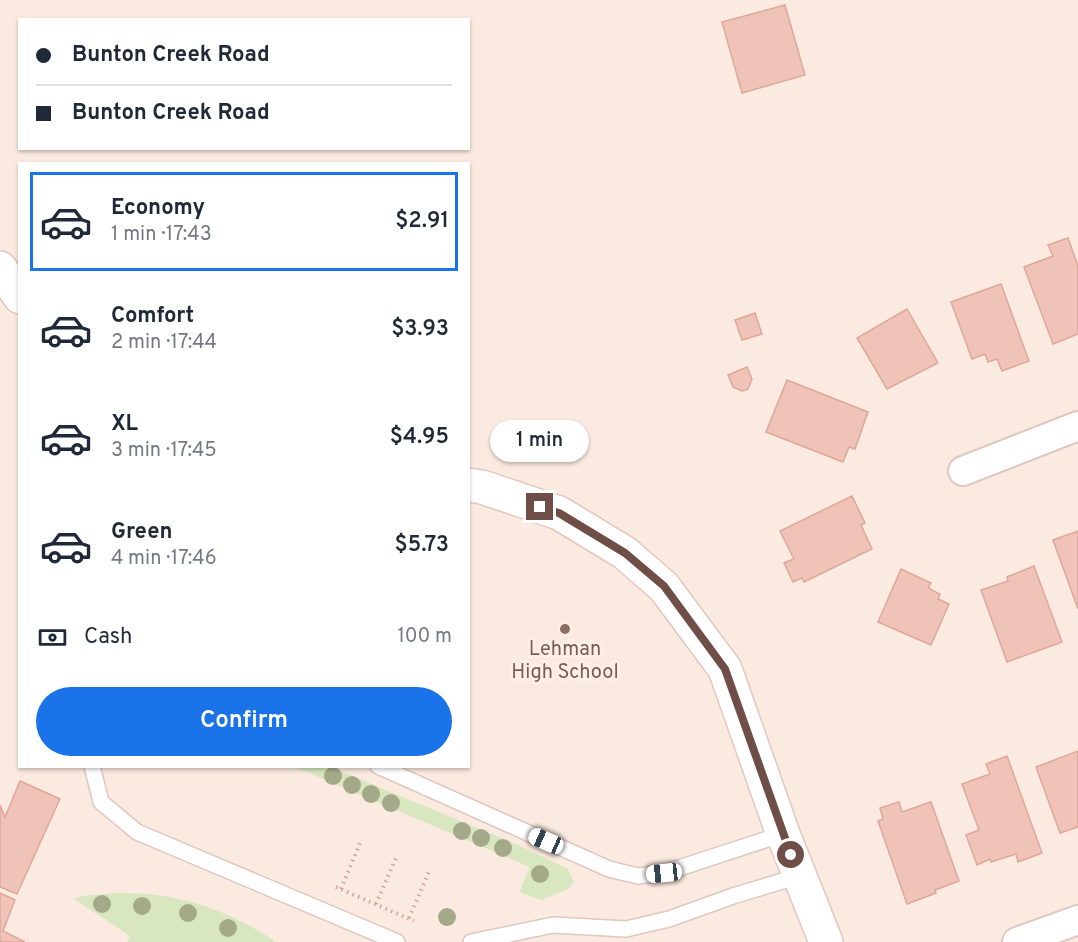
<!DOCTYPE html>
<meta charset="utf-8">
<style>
:root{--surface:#fff;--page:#f6f6f7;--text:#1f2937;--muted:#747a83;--line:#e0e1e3;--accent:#1a73e8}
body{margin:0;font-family:Overpass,sans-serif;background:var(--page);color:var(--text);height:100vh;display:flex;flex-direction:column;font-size:22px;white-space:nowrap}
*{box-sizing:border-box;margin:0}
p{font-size:20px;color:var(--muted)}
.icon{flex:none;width:33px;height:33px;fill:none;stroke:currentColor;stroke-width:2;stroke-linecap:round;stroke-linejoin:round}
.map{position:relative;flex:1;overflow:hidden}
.panel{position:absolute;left:18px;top:162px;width:452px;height:606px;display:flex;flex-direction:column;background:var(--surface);border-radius:0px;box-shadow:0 2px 4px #0004}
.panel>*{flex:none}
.top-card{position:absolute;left:18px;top:18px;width:452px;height:132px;border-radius:0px;box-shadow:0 2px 4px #0004;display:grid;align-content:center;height:132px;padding:0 18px;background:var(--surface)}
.end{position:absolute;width:27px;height:27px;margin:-14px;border:8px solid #704e48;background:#fff;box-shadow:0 0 0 3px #fff}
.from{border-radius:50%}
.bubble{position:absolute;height:42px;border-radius:21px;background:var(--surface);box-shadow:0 2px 4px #0004;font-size:20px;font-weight:600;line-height:42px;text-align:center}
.car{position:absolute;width:18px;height:36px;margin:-18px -9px;border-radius:8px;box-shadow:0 0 4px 2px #0007;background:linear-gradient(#fff 24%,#345 0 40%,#fff 0 76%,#345 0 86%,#fff 0)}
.top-card b{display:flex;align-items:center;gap:21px;height:57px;font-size:22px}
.top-card b+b{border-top:2px solid var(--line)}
.top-card i{width:15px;height:15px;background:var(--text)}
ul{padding:10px 0 0;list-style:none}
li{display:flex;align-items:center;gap:18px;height:99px;margin:0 12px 9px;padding:0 6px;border:3px solid transparent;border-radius:0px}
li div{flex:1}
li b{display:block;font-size:22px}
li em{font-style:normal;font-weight:600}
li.current{border-color:var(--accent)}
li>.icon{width:54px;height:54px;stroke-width:1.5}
.pay{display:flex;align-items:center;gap:15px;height:66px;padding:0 18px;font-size:22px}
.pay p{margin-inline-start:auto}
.cta{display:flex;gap:12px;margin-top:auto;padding:12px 18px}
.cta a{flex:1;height:69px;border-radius:36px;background:var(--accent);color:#fff;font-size:24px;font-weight:600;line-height:69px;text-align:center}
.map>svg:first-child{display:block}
</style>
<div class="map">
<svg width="1078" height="942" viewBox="0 0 1078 942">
<rect width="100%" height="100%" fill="#fbeadf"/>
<g fill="#d8e7bf">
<path d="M 295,767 L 331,767 L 520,846 L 568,869 L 574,882 L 568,889 L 542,900 L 521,893 L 520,891 L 530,867 Z"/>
<path d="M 115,893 C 177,892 225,908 276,942 L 127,942 L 130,936 L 74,899 L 82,896 Z"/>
</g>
<g fill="#efc3b8" stroke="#e1a69a" stroke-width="1.5">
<path d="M 785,5 L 805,75 L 742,93 L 722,22 Z"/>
<path d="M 1068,238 L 1078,266 L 1078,334 L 1053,344 L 1024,267 L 1053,256 L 1048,245 Z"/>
<path d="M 1001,284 L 1029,361 L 1002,371 L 997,359 L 988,362 L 985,354 L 972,359 L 951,302 Z"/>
<path d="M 907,309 L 938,363 L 887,389 L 857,338 Z"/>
<path d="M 755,313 L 762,334 L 742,340 L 735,320 Z"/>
<path d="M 747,367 L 752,379 L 748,389 L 742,391 L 733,387 L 728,375 Z"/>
<path d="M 787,380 L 868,412 L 855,449 L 849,447 L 843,462 L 766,432 Z"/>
<path d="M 852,496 L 865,523 L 861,525 L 872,549 L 804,582 L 802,578 L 793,582 L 784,563 L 794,559 L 780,531 Z"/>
<path d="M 1078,531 L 1078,609 L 1053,540 Z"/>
<path d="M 1034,566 L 1062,642 L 1007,662 L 981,590 L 1008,581 L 1007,577 Z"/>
<path d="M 901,569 L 931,583 L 928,588 L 940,594 L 938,599 L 949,604 L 931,645 L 878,622 Z"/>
<path d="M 1078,751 L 1078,827 L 1060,833 L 1036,767 Z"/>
<path d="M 1007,756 L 1042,853 L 1018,862 L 1016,854 L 991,862 L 990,859 L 977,865 L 966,835 L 979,830 L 962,784 L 990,774 L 986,764 Z"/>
<path d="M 20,781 L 60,799 L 17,894 L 0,887 L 0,805 L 5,817 Z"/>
<path d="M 899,802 L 902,812 L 931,802 L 959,881 L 935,890 L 936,893 L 907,904 L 878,821 L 883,819 L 880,808 Z"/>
<path d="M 0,893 L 15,900 L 3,931 L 25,942 L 0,942 Z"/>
</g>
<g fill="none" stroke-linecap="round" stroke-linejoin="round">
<g stroke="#e0c7bf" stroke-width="18">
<g id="lane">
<path d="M 92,766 L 101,802 L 137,832 L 397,942"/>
<path d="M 378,766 L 609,869 L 638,876 L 664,873 L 783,834"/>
<path d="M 471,942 L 553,925 L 626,929 L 669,919 L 733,896 L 799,876"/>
</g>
</g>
<g stroke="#e0c7bf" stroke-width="32">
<g id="street">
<path d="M 963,471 L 1078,426"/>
<path d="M 1017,942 L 1078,920"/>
</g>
</g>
<g stroke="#e5c7bc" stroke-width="36">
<g id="secondary">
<path d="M 0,268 L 20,297"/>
<path d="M 468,485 L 482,487 L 559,513 L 625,553 L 664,587 L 725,669 L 783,834 L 826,942"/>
</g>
</g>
<g stroke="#d3a69c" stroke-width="4" stroke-dasharray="1.5 4.5" stroke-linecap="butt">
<path d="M 336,887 L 414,921"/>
<path d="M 341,889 L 360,843"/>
<path d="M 376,904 L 396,858"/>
<path d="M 409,918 L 429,872"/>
</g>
<use href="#lane" stroke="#fff" stroke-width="15"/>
<use href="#street" stroke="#fff" stroke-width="28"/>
<use href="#secondary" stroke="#fff" stroke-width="33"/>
</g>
<g fill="#a4aa89">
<circle cx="333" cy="776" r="9"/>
<circle cx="352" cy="785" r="9"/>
<circle cx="371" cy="794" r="9"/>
<circle cx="391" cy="803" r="9"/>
<circle cx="462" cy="831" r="9"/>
<circle cx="481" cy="838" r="9"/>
<circle cx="503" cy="848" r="9"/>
<circle cx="540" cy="874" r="9"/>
<circle cx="102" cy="904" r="9"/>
<circle cx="142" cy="906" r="9"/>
<circle cx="188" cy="913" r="9"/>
<circle cx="447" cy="917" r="9"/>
<circle cx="228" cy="928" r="9"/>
</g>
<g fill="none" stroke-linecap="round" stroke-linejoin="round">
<path stroke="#704e48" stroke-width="8" d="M 540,507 L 559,513 L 625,553 L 664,586 L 725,669 L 791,855"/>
</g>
<circle fill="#8d6e63" stroke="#feefe5" stroke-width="2" cx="565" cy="629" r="6"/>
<g text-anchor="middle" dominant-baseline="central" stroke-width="6" stroke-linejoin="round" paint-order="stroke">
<g font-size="20" fill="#785e54" stroke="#feefe5">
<text x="565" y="650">Lehman<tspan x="565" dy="23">High School</tspan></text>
</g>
</g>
</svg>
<i class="end from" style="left:791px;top:855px"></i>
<i class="end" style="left:540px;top:507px"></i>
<div class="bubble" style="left:490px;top:420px;width:99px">1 min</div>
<i class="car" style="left:546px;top:841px;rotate:294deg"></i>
<i class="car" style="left:664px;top:873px;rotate:264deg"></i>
<div class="top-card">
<b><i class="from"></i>Bunton Creek Road</b>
<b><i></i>Bunton Creek Road</b>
</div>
<section class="panel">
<ul>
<li class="current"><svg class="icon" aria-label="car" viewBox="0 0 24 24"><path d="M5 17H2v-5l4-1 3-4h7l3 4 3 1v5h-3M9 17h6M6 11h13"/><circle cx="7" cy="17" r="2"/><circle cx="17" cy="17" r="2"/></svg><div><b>Economy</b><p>1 min · 17:43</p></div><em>$2.91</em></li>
<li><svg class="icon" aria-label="car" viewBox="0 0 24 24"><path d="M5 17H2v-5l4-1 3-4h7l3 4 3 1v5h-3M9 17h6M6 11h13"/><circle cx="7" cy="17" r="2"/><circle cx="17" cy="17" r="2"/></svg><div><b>Comfort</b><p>2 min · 17:44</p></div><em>$3.93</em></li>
<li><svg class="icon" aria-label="car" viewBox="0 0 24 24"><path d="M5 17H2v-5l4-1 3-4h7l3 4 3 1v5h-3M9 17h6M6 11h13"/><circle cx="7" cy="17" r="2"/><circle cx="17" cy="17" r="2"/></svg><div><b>XL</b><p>3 min · 17:45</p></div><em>$4.95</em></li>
<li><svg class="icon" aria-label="car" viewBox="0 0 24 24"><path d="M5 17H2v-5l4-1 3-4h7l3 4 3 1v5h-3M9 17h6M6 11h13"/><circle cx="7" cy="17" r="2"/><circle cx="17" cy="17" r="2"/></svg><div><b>Green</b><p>4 min · 17:46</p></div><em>$5.73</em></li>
</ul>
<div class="pay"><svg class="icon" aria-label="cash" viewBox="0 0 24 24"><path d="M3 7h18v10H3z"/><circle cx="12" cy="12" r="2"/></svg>Cash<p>100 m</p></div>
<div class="cta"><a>Confirm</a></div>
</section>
</div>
